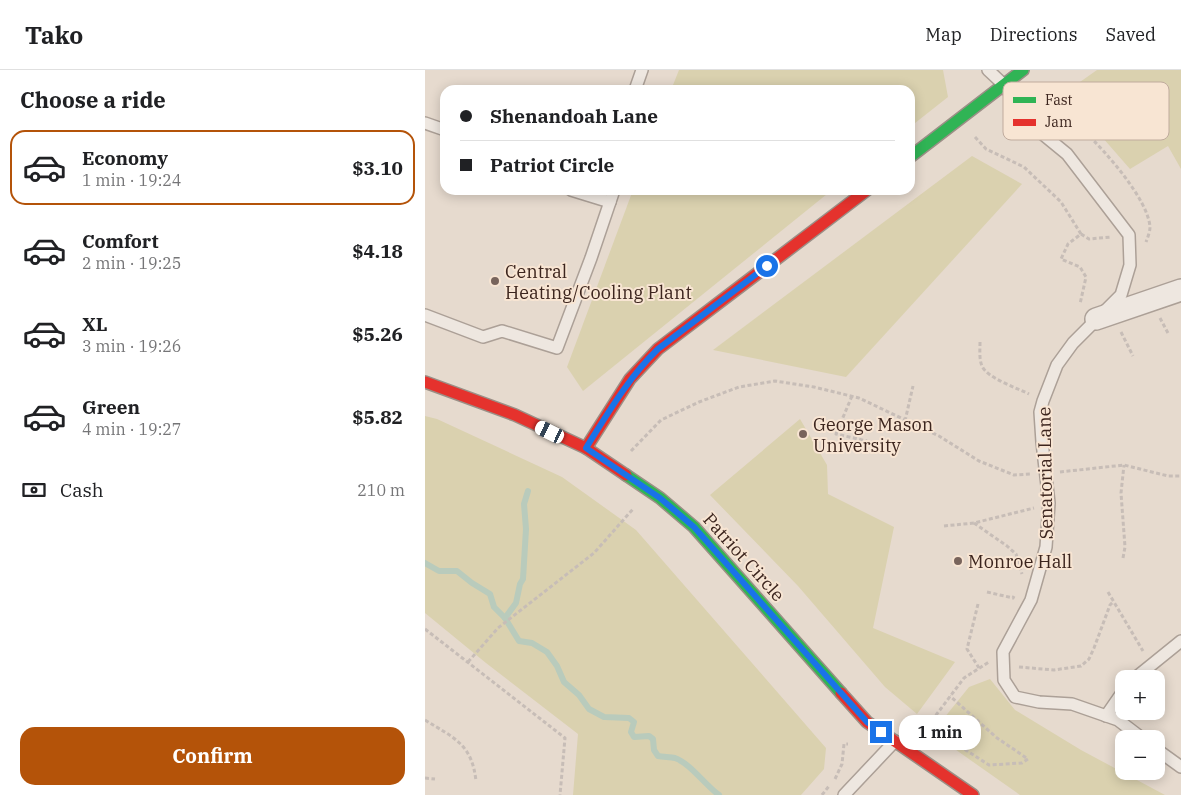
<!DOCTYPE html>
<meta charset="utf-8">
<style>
:root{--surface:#fff;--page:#f2f2f2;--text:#202124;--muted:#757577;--line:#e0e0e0;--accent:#b45309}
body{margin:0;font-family:"IBM Plex Serif",serif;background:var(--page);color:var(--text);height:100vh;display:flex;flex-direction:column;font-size:19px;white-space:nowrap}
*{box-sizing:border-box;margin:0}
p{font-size:16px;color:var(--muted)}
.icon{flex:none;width:28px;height:28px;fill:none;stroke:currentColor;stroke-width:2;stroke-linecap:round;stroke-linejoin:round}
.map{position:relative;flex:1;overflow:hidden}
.sheet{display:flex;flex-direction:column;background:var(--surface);width:425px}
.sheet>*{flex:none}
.banner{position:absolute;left:15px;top:15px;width:475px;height:110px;border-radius:15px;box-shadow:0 2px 12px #0003;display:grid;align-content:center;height:110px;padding:0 20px;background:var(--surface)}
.tools{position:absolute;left:690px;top:600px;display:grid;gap:10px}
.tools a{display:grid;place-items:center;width:50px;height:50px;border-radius:10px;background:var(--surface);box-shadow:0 2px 12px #0003;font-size:25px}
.end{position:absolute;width:22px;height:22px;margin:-11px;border:6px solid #1a73e8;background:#fff;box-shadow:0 0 0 2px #fff}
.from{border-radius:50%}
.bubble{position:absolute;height:35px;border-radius:15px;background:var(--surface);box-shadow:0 2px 12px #0003;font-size:16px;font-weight:700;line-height:35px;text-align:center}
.car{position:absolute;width:15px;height:30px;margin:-15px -8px;border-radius:6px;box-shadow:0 0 4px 1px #0007;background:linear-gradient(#fff 24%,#345 0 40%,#fff 0 76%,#345 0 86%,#fff 0)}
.banner b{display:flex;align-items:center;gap:18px;height:48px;font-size:19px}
.banner b+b{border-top:1px solid var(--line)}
.banner i{width:12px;height:12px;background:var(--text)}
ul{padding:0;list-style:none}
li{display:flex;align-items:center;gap:15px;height:75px;margin:0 10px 8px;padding:0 10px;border:2px solid transparent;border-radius:15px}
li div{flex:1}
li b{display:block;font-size:19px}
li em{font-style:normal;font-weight:700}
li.active{border-color:var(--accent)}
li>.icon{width:45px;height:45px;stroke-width:1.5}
h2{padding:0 20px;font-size:22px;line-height:60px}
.pay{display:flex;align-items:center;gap:12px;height:55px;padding:0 20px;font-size:19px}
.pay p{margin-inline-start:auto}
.primary-button{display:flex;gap:10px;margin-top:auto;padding:10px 20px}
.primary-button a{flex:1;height:58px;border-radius:15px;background:var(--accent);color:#fff;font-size:20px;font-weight:700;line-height:58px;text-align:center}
header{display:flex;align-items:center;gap:30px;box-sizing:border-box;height:70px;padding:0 25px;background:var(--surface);border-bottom:1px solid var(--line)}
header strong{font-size:24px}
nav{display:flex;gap:28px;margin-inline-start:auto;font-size:18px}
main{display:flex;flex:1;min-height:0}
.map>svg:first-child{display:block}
</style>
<header>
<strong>Tako</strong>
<nav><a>Map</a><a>Directions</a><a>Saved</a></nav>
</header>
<main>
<section class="sheet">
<h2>Choose a ride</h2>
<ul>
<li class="active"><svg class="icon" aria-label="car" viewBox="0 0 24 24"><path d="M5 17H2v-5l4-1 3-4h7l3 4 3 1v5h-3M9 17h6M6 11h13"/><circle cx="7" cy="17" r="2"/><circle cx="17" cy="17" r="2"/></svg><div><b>Economy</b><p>1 min · 19:24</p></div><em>$3.10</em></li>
<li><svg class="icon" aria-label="car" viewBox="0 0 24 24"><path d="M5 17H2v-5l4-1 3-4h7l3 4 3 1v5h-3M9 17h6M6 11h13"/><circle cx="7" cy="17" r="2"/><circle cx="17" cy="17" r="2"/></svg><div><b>Comfort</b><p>2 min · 19:25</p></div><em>$4.18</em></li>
<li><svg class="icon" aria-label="car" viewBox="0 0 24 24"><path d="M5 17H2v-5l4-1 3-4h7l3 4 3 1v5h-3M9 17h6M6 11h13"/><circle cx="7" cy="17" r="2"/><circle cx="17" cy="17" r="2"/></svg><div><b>XL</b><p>3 min · 19:26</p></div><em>$5.26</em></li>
<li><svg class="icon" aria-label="car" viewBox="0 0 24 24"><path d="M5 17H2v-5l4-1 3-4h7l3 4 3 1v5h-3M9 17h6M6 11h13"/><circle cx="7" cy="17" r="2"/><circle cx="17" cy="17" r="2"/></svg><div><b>Green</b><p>4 min · 19:27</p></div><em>$5.82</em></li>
</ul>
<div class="pay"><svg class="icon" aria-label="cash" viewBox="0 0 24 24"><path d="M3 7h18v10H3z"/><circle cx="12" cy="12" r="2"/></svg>Cash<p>210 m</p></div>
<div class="primary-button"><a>Confirm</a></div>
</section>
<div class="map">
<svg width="756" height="725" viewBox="0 0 756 725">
<rect width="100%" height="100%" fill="#e6dace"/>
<g fill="#dad1af">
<path d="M 254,0 L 518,0 L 523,27 L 485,57 L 485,20 L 246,20 Z"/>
<path d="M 672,0 L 756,0 L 756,99 L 743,76 L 705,99 L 657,44 L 643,52 L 628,31 Z"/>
<path d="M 547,86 L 597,114 L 421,307 L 288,280 Z"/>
<path d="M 208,120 L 407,120 L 158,321 L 142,297 Z"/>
<path d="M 0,346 L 12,349 L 137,407 L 211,460 L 401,678 L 399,699 L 376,725 L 148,725 L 153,664 L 61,593 L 0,543 Z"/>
<path d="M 375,349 L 402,395 L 403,424 L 469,457 L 448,558 L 530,592 L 492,644 L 460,617 L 373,516 L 285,425 Z"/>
<path d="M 565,609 L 590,640 L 656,680 L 740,725 L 595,725 L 507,663 L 544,617 Z"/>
</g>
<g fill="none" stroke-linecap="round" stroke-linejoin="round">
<g stroke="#b9cbbc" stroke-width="6">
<path d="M 0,493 L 14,501 L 32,501 L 47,513 L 65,524 L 69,537 L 80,548 L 94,571 L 107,573 L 122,582 L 132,596 L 139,612 L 154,625 L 164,639 L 179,647 L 204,648 L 209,652 L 206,662 L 209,667 L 224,666 L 228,669 L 229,680 L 233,686 C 238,687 245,687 250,688 C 266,694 279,714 294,725"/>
<path d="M 80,548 L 91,533 L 95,514 L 98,509 L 101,459 L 99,434 L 103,421"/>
</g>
<g stroke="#aca097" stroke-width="14">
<g id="lane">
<path d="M 563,0 L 579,15 L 603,52 L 642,84 L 704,165 L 705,195 L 696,225 L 648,273 L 632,295 L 618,331 L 615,342 L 617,372 L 624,433 L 621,477 L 606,530 L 578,582 L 579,610 L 590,627 L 614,632 L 647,634 L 693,650 L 718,669"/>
<path d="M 210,20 L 217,0"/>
<path d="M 0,53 L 20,60"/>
<path d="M 146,120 L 185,132"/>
<path d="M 0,245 L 58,267 L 77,261 L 132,278 L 166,188 L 189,120"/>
<path d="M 709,609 L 756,571"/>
<path d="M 681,646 L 699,620"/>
<path d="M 731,679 L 756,697"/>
<path d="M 419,725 L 470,671"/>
</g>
</g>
<g stroke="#aca097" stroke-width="24">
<path id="street" d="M 671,249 L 756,220"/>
</g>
<g stroke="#9b8f86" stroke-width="14">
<g id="fast">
<path d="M 485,87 L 598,0"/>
<path d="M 201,405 L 235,428 L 269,457 L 416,623"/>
</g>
</g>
<g stroke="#9b8f86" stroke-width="14">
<g id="jam">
<path d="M 0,312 L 90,345 L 161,378 L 201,405"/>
<path d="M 161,378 L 205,309 L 233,279 L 442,120"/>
<path d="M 416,623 L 442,652 L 548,725"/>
</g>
</g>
<g stroke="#c7bdb7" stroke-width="3" stroke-dasharray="4 2.5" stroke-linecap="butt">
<path d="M 660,62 C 680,81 723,129 725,157 C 725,161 723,167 721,172"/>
<path d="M 550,67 L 561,79 L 599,97 L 636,132 L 656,164 L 643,174 L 636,189 L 655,197 L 661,207 L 655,234"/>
<path d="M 656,164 L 664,169 L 686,167"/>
<path d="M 735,248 L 744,265"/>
<path d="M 696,262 L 708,286"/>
<path d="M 555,272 C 555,280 554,289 557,296 C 562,308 592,318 604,324"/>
<path d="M 427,326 L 411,364 L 442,371"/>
<path d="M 480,351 L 488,316"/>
<path d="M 206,381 L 236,350 L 274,332 L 314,317 L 350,311 L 389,317 L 434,328 L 514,366 L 554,391 L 589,405 L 606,404"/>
<path d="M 635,402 L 699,395 L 743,406 L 756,406"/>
<path d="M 549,453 L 582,476 L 591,484 L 597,504"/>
<path d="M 519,456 L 549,453 L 609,438"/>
<path d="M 698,488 L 700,477 L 696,423 L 699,395"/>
<path d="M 562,522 L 588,528 L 589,526"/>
<path d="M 683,522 L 718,581"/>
<path d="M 553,534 L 542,579 L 554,598"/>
<path d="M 0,559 L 140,668 L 135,725"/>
<path d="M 43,592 L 73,558 L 169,483 L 208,439"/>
<path d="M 594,597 L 629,600 L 656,596 L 664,589 L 669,578 L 685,535 L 688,532"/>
<path d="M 0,650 C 29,668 47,674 51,711"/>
<path d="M 499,661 L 539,608 L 564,592"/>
<path d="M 521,676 L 536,677 L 564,695 L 597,693 L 603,689 L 572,668 L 525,626"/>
<path d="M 0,708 L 10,709"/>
<path d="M 410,709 L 417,694 L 419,674 L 423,674"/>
<path d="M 397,725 L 404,716"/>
</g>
<use href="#lane" stroke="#eee7e0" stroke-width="11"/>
<use href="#street" stroke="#eee7e0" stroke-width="21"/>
<use href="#fast" stroke="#30b455" stroke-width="11"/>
<use href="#jam" stroke="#e5322d" stroke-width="11"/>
</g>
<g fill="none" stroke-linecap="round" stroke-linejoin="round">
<path stroke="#1a73e8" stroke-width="6" d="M 342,196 L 233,279 C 203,308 183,343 161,378 L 235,428 L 269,457 L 442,652 L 456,662"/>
</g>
<g fill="#78645c" stroke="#f8e5d3" stroke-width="2">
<circle cx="70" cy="211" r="5"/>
<circle cx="378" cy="364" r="5"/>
<circle cx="533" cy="491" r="5"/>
</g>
<g text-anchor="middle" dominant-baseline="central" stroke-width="4" stroke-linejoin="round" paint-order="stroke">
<g font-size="18" fill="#3c251e" stroke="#f8e5d3" text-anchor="start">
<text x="80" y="201">Central<tspan x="80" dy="21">Heating/Cooling Plant</tspan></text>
<text x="388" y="354">George Mason<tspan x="388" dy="21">University</tspan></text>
<text x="543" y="491">Monroe Hall</text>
</g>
<g font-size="18" fill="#3c251e" stroke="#f8e5d3">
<text transform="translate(620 403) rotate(-91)">Senatorial Lane</text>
<text transform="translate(319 487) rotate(48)">Patriot Circle</text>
</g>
</g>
<rect x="578" y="12" width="166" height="58" rx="8" fill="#f8e5d3" stroke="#c0ab9d" stroke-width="1"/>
<rect x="588" y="27" width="23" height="6" fill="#30b455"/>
<rect x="588" y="49" width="23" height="7" fill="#e5322d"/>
<g font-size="14" fill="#3c251e">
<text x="620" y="35">Fast</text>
<text x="620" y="57">Jam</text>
</g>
</svg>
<div class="tools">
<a>+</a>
<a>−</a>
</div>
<i class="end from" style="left:342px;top:196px"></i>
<i class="end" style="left:456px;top:662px"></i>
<div class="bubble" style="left:474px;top:645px;width:82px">1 min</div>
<i class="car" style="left:125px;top:362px;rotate:296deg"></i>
<div class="banner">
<b><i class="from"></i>Shenandoah Lane</b>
<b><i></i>Patriot Circle</b>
</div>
</div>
</main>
